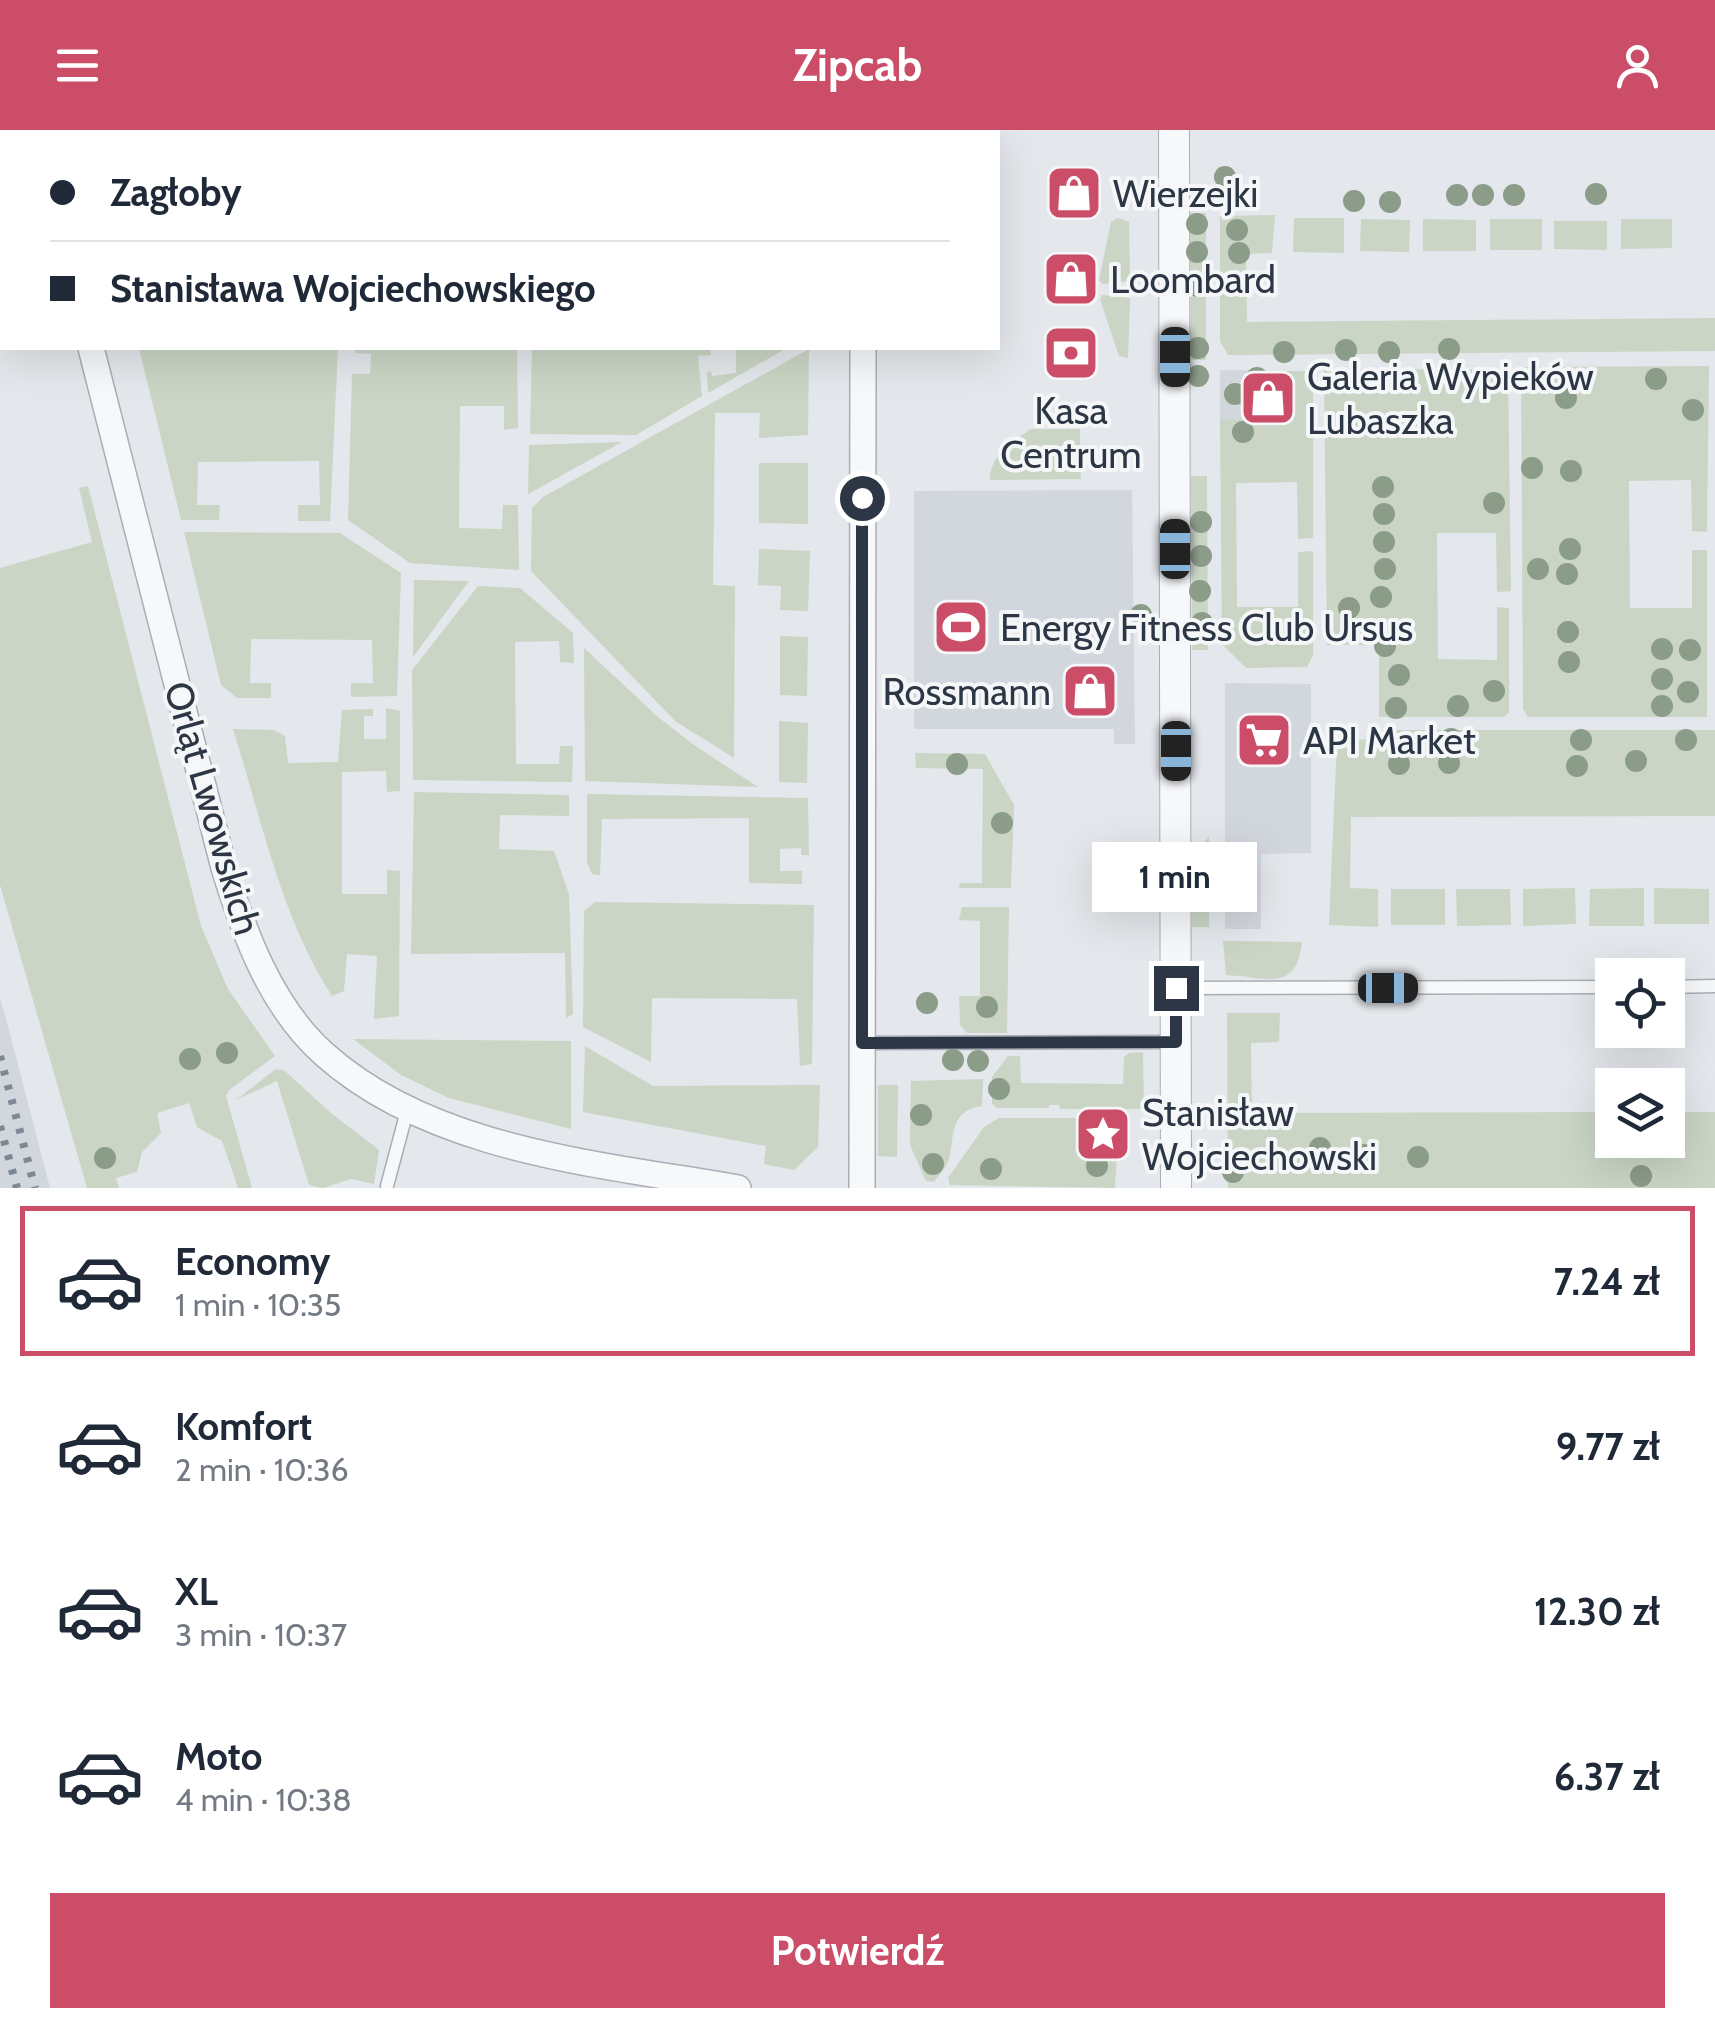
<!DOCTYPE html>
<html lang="pl">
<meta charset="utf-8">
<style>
:root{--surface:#fff;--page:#f6f6f7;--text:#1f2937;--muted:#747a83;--line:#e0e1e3;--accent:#cc4d68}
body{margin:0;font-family:Cabin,sans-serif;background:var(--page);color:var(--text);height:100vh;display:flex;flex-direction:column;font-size:38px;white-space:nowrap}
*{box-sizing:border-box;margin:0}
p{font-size:32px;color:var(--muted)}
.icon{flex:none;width:55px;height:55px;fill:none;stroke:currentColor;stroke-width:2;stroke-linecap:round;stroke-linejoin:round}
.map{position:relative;height:1058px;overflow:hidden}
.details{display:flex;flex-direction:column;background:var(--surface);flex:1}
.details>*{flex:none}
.hud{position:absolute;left:0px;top:0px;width:1000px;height:220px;box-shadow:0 10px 40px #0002;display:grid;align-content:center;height:220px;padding:0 50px;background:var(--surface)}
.buttons{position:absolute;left:1595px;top:828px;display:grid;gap:20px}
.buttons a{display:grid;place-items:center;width:90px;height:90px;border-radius:0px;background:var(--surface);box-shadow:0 10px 40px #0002;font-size:50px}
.end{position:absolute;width:45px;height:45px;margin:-22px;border:12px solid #2c3644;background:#fff;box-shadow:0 0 0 5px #fff}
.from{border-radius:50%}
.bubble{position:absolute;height:70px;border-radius:0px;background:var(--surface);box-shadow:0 10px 40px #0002;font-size:32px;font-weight:700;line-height:70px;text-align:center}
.car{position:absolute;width:30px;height:60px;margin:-30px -15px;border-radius:12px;box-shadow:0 0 8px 2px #0007;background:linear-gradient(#222 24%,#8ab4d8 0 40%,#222 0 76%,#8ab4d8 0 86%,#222 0)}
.hud b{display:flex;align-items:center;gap:35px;height:95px;font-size:38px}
.hud b+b{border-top:2px solid var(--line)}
.hud i{width:25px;height:25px;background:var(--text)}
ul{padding:18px 0 0;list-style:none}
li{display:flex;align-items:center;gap:30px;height:150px;margin:0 20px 15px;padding:0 30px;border:5px solid transparent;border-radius:0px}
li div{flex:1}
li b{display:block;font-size:38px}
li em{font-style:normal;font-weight:700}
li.selected{border-color:var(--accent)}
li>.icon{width:90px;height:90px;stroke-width:1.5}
.button{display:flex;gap:20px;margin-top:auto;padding:20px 50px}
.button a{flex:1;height:115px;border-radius:0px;background:var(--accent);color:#fff;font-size:40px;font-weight:700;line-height:115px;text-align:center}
header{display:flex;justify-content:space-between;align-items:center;height:130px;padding:0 50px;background:var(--accent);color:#fff;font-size:45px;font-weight:700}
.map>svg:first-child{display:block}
</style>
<header><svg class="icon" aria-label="menu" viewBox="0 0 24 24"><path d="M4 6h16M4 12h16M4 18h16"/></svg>Zipcab<svg class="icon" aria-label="person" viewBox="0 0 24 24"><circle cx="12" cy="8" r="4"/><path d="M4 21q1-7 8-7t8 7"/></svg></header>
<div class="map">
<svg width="1715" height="1058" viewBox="0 0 1715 1058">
<rect width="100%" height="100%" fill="#e4e7eb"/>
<g fill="#d2d6dd">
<path d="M 1220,240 L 1286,241 L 1285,290 L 1220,289 Z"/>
<path d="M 1132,360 L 1135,614 L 1114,614 L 1114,599 L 914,599 L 914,361 Z"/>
<path d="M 1225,553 L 1311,554 L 1311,723 L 1261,724 L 1261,799 L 1225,799 Z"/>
<path d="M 0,868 L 8,896 L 50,1058 L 0,1058 Z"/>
</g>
<g fill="#cad5c5">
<path d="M 1190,83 L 1206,83 L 1206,230 L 1191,230 Z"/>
<path d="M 1275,85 L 1272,123 L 1246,124 L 1247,192 L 1715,188 L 1715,221 L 1228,225 L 1220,211 L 1220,86 Z"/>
<path d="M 1118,88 L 1129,92 L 1130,151 L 1102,154 L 1099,150 L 1111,92 Z"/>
<path d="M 1294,88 L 1344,88 L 1344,123 L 1293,122 Z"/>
<path d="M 1361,89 L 1410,90 L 1409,122 L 1360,121 Z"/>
<path d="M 1423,89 L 1476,90 L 1476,121 L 1423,121 Z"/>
<rect x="1490" y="89" width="52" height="31"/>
<path d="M 1621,89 L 1672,89 L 1672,118 L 1621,119 Z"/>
<path d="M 1554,91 L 1607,91 L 1607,120 L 1554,119 Z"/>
<path d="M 1102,165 L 1130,168 L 1128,228 L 1119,226 L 1100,169 Z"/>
<path d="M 139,218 L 338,218 L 330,391 L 298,391 L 298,375 L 320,375 L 319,331 L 198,332 L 197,375 L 220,375 L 219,390 L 181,390 Z"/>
<path d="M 355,218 L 517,218 L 518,298 L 504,300 L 504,276 L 460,276 L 459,398 L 502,399 L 503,375 L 518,375 L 519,440 L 410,433 L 348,390 L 352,244 L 370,244 L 371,224 L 355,223 Z"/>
<path d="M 532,218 L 710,218 L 711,225 L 698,226 L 702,266 L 636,305 L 530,304 Z"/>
<path d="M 736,218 L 787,218 L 708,263 L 707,242 L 711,241 L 712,246 L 736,243 Z"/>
<path d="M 809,219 L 808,305 L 759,308 L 760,283 L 715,283 L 713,455 L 735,456 L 734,628 L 675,591 L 531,441 L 532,378 L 543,367 Z"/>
<path d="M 1709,236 L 1707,402 L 1692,401 L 1691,350 L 1629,351 L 1630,478 L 1692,478 L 1692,420 L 1707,420 L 1707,587 L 1528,587 L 1523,579 L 1521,237 Z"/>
<path d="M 1493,239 L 1508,241 L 1511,461 L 1497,462 L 1496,403 L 1437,403 L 1438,529 L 1497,530 L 1497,477 L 1509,478 L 1509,582 L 1504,587 L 1379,587 L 1379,515 L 1327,515 L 1324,240 Z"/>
<path d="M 1286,241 L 1313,241 L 1313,408 L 1298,409 L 1297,352 L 1236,353 L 1237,477 L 1298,477 L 1298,422 L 1313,421 L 1313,525 L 1307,537 L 1246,538 L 1222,514 L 1220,289 L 1285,290 Z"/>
<path d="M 1031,299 L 1080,299 L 1081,349 L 990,350 C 990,325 1013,311 1031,299 Z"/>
<path d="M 622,312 L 528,364 L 529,315 Z"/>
<path d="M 759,333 L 808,333 L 808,394 L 759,393 Z"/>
<path d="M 1191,346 L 1207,346 L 1208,520 L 1192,520 Z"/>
<path d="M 88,356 L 201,796 L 228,859 L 275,926 L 229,960 L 226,966 L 252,1058 L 238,1058 L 222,1011 L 197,997 L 189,973 L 157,983 L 161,1003 L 142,1022 L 137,1042 L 116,1048 L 119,1058 L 87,1058 L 0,755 L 0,438 L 92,412 L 79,358 Z"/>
<path d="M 184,402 L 340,403 L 401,443 L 397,566 L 351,567 L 351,553 L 373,553 L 372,510 L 251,509 L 250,553 L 271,553 L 271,568 L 237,568 L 221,555 Z"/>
<path d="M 759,419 L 810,421 L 808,481 L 780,480 L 781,456 L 758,455 Z"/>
<path d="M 414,450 L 469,451 L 413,527 Z"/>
<path d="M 478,456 L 520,458 L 573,503 L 574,533 L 560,532 L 559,511 L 515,512 L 516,634 L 559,634 L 560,616 L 573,616 L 572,652 L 413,650 L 412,540 Z"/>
<path d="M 780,506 L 808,507 L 807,566 L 780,565 Z"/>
<path d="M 584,518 L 658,587 L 694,615 L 758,657 L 585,651 Z"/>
<path d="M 386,578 L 400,581 L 400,661 L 387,662 L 386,641 L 342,642 L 342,764 L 387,764 L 387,740 L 400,741 L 399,886 L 374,889 L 377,826 L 347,824 L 344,861 L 332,866 C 281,787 261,688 233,599 L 274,600 L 285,606 L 288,633 L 338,632 L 342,580 L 373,579 L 373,586 L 364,586 L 364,609 L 386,609 Z"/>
<path d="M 779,591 L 808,593 L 807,653 L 779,652 Z"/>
<path d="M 1379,600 L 1715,600 L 1715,686 L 1351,687 L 1350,758 L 1378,759 L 1378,797 L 1329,795 L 1337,610 L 1379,609 Z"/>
<path d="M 915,623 L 985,624 L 1014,675 L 1011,758 L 959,758 L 960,753 L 982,753 L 983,639 L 916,638 Z"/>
<path d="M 414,662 L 569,665 L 569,686 L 500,685 L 499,719 L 554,721 L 569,764 L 573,884 L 566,888 L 565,823 L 411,824 Z"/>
<path d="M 587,664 L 808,668 L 809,725 L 801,725 L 801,718 L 780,719 L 780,741 L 802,741 L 802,754 L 749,753 L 749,688 L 602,689 L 600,745 L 592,744 L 587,732 Z"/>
<path d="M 1209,707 L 1209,797 L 1192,797 L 1192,725 Z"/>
<path d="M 1575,758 L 1576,794 L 1523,796 L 1523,759 Z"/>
<path d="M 1644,758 L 1644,796 L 1589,796 L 1590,759 Z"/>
<path d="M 1654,758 L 1709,759 L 1709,794 L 1654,794 Z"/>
<rect x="1391" y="759" width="54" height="36"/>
<path d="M 1456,759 L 1510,759 L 1511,795 L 1457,796 Z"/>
<path d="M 595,772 L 814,775 L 812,934 L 800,936 L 797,869 L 652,868 L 651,932 L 583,897 L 584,781 Z"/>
<path d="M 962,777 L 1009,777 L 1007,903 L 967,903 L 960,895 L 959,866 L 980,866 L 980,791 L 959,790 Z"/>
<path d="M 1223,811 L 1302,812 C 1296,863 1268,847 1226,845 Z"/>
<path d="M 1280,883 L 1279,912 L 1251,913 L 1252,983 L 1612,982 L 1612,1010 L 1668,1010 L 1668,982 L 1715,982 L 1715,1058 L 1228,1058 L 1227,883 Z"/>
<path d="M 353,909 L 571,911 L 571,999 L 449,968 L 401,945 Z"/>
<path d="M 585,916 L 653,956 L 820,955 L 818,1017 L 794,1040 L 764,1034 L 766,1016 L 583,982 Z"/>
<path d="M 1143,922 L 1144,979 L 1060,979 L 1059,975 L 1049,975 L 1049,978 L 997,978 L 992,974 L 992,947 L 1008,926 L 1020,926 L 1021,953 L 1123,954 L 1124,927 L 1129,923 Z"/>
<path d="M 276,939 L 285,941 L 331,983 L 379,1020 L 374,1054 L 351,1049 L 323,1058 L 309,1055 L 277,951 L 236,970 Z"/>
<path d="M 983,949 L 982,976 C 946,981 956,1011 948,1032 C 945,1039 938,1046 934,1052 L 926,1051 L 910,1015 L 911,951 Z"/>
<path d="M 878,955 L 898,955 L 897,1027 L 878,1026 Z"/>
<path d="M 999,988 L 1090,988 L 1096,991 L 1096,1016 L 1113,1016 L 1117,1021 L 1115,1058 L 950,1055 L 948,1048 L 984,997 Z"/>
</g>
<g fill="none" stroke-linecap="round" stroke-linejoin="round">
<g stroke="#a9aeb6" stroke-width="15">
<g id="service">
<path d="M 1668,857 L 1715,856"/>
<path d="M 1176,858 L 1612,857"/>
<path d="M 862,913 L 1174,912"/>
<path d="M 387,1056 L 407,981"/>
</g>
</g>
<g stroke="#a9aeb6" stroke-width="28">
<g id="minor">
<path d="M 36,0 L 36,2"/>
<path d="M 862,0 L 862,2"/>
<path d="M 91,218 L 224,738 C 244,803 271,877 324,924 C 432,1021 601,1034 738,1058"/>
<path d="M 862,1058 L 863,218"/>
</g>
</g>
<g stroke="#a9aeb6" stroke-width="32">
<path id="tertiary" d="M 1174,0 L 1176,1058"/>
</g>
<use href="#service" stroke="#f7f8fa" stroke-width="12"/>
<use href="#minor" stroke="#f7f8fa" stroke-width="25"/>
<use href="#tertiary" stroke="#f7f8fa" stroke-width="30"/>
<g stroke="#7d8895" stroke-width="8" stroke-dasharray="5 10" stroke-linecap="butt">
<path d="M 0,926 L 35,1058"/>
<path d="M 0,996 L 17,1058"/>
</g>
</g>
<g fill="#8b9c89">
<circle cx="1225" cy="47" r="11"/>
<circle cx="1596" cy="64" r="11"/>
<circle cx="1457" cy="65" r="11"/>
<circle cx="1483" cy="65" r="11"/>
<circle cx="1514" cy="65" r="11"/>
<circle cx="1354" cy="71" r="11"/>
<circle cx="1390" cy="72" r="11"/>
<circle cx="1197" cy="94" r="11"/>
<circle cx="1237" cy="100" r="11"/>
<circle cx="1197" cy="122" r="11"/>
<circle cx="1239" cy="123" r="11"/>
<circle cx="1198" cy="156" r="11"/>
<circle cx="1198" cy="218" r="11"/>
<circle cx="1449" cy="219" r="11"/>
<circle cx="1346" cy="220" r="11"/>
<circle cx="1284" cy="222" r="11"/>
<circle cx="1389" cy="222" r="11"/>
<circle cx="1198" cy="246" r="11"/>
<circle cx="1257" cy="248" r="11"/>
<circle cx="1656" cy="249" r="11"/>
<circle cx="1235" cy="264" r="11"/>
<circle cx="1566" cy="268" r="11"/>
<circle cx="1693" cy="280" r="11"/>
<circle cx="1243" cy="302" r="11"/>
<circle cx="1532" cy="338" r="11"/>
<circle cx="1571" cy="341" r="11"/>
<circle cx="1383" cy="357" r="11"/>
<circle cx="1494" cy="373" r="11"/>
<circle cx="1384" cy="384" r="11"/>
<circle cx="1201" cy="392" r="11"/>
<circle cx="1384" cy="412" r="11"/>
<circle cx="1570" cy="419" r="11"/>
<circle cx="1201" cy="426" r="11"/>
<circle cx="1385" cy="439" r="11"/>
<circle cx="1538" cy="439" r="11"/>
<circle cx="1567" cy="444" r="11"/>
<circle cx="1200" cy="461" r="11"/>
<circle cx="1381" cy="467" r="11"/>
<circle cx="1349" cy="478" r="11"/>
<circle cx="1141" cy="485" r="11"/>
<circle cx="1202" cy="493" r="11"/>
<circle cx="1568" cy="502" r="11"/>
<circle cx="1385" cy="516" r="11"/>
<circle cx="1662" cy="519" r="11"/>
<circle cx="1690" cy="520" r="11"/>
<circle cx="1569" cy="532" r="11"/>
<circle cx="1399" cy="545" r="11"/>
<circle cx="1662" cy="549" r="11"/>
<circle cx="1494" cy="561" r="11"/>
<circle cx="1688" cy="562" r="11"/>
<circle cx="1458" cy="576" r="11"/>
<circle cx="1662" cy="576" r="11"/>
<circle cx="1396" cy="578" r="11"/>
<circle cx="1451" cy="609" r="11"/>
<circle cx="1581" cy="610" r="11"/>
<circle cx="1686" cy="610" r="11"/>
<circle cx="1636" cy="631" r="11"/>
<circle cx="1449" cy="633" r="11"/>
<circle cx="957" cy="634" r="11"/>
<circle cx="1399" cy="634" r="11"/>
<circle cx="1577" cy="636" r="11"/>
<circle cx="1002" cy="693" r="11"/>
<circle cx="927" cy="873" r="11"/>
<circle cx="987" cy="877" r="11"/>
<circle cx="227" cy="923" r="11"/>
<circle cx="190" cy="929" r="11"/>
<circle cx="953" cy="930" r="11"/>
<circle cx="978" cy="931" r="11"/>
<circle cx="999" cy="959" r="11"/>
<circle cx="921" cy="985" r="11"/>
<circle cx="1320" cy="1018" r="11"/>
<circle cx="1364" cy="1025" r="11"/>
<circle cx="1418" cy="1027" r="11"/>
<circle cx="105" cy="1028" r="11"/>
<circle cx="933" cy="1034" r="11"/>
<circle cx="1097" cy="1036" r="11"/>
<circle cx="991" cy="1039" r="11"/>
<circle cx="1233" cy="1042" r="11"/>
<circle cx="1641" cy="1046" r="11"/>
</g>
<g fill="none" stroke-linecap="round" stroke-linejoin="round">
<path stroke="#2c3644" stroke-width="12" d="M 862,368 L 862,913 L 1176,912 L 1176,858"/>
</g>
<defs>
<g id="shop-square" transform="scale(2.875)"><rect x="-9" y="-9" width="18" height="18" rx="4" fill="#cc4d68" stroke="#f4f6f8"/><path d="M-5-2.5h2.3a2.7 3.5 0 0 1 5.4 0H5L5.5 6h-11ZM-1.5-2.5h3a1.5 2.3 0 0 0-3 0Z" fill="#fff"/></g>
<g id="bank-square" transform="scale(2.875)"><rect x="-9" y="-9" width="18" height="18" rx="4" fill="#cc4d68" stroke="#f4f6f8"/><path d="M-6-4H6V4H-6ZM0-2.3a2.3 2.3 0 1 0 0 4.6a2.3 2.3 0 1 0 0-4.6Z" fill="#fff"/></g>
<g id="stadium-square" transform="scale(2.875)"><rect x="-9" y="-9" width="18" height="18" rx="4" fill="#cc4d68" stroke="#f4f6f8"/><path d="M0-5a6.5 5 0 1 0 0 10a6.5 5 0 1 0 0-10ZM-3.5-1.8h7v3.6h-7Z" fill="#fff"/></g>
<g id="supermarket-square" transform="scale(2.875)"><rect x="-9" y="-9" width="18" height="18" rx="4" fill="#cc4d68" stroke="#f4f6f8"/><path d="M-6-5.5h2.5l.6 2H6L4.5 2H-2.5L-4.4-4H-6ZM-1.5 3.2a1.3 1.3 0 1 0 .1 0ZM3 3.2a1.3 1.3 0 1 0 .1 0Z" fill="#fff"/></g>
<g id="sight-square" transform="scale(2.875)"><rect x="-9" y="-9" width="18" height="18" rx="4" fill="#cc4d68" stroke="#f4f6f8"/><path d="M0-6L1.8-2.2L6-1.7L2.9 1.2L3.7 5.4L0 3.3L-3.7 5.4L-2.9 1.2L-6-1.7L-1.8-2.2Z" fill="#fff"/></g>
</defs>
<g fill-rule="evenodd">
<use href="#shop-square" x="1074" y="63"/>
<use href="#shop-square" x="1071" y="149"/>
<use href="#bank-square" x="1071" y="223"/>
<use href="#shop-square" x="1268" y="268"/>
<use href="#stadium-square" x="961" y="497"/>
<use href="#shop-square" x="1090" y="561"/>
<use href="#supermarket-square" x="1264" y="610"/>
<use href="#sight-square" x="1103" y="1004"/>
</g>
<g text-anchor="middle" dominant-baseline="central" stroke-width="8" stroke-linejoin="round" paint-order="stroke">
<g font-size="38" fill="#2c3644" stroke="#f4f6f8" text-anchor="start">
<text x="1113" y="63">Wierzejki</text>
<text x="1110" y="149">Loombard</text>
<text x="1307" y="246">Galeria Wypieków<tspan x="1307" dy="44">Lubaszka</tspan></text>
<text x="1071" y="280" text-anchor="middle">Kasa<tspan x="1071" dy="44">Centrum</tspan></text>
<text x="1000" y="497">Energy Fitness Club Ursus</text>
<text x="1051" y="561" text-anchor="end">Rossmann</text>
<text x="1303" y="610">API Market</text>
<text x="1142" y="982">Stanisław<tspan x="1142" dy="44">Wojciechowski</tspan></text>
</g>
<g font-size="38" fill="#2c3644" stroke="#f4f6f8">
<text transform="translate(213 678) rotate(74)">Orląt Lwowskich</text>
</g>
</g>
</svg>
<div class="buttons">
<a><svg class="icon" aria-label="locate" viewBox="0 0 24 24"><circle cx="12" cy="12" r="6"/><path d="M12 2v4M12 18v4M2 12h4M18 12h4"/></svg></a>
<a><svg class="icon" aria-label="layers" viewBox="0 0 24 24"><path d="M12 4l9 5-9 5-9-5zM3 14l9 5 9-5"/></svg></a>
</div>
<i class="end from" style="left:862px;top:368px"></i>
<i class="end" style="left:1176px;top:858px"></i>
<div class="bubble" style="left:1092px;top:712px;width:165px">1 min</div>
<i class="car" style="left:1175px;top:227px;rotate:180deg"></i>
<i class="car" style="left:1175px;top:419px;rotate:0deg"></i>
<i class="car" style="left:1176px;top:621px;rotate:180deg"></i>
<i class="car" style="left:1388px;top:858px;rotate:90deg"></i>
<div class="hud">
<b><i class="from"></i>Zagłoby</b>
<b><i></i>Stanisława Wojciechowskiego</b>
</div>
</div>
<section class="details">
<ul>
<li class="selected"><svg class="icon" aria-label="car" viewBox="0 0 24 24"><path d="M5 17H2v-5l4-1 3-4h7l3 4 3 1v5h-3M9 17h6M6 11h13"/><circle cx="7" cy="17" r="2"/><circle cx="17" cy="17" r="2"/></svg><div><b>Economy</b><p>1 min · 10:35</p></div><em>7.24 zł</em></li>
<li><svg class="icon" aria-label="car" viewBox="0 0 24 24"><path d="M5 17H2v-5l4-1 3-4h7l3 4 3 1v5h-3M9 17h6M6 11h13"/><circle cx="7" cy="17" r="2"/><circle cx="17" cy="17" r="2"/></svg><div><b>Komfort</b><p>2 min · 10:36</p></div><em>9.77 zł</em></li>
<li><svg class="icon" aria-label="car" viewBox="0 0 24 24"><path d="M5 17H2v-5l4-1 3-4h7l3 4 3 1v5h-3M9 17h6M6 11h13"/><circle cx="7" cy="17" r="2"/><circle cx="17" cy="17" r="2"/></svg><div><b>XL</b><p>3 min · 10:37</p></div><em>12.30 zł</em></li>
<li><svg class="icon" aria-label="car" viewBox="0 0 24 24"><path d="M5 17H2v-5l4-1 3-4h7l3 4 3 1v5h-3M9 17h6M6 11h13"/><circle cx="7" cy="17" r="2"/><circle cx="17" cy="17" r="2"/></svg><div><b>Moto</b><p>4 min · 10:38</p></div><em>6.37 zł</em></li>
</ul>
<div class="button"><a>Potwierdź</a></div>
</section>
